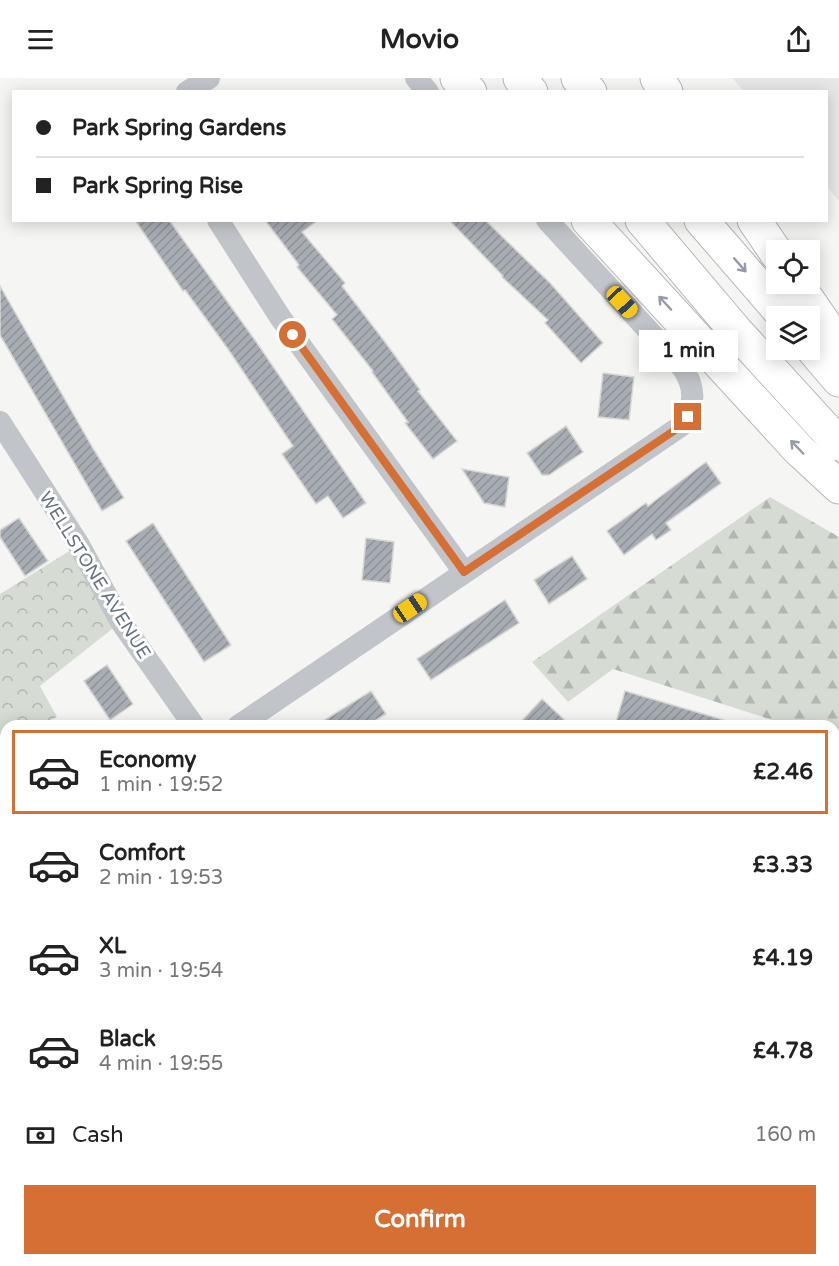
<!DOCTYPE html>
<meta charset="utf-8">
<style>
:root{--surface:#fff;--page:#f6f6f6;--text:#222;--muted:#767676;--line:#e0e0e0;--accent:#d56f33}
body{margin:0;font-family:"Varela Round",sans-serif;background:var(--page);color:var(--text);height:100vh;display:flex;flex-direction:column;font-size:22px;white-space:nowrap}
*{box-sizing:border-box;margin:0}
p{font-size:20px;color:var(--muted)}
.icon{flex:none;width:33px;height:33px;fill:none;stroke:currentColor;stroke-width:2;stroke-linecap:round;stroke-linejoin:round}
.map{position:relative;flex:1;overflow:hidden}
.sheet{position:absolute;left:0px;top:642px;width:840px;height:546px;display:flex;flex-direction:column;background:var(--surface);border-radius:18px 18px 0 0;box-shadow:0 3px 15px #0003}
.sheet>*{flex:none}
.guide{position:absolute;left:12px;top:12px;width:816px;height:132px;border-radius:0px;box-shadow:0 3px 15px #0003;display:grid;align-content:center;height:132px;padding:0 24px;background:var(--surface)}
.buttons{position:absolute;left:766px;top:162px;display:grid;gap:12px}
.buttons a{display:grid;place-items:center;width:54px;height:54px;border-radius:0px;background:var(--surface);box-shadow:0 3px 15px #0003;font-size:30px}
.end{position:absolute;width:27px;height:27px;margin:-14px;border:8px solid #d56f33;background:#fff;box-shadow:0 0 0 3px #fff}
.from{border-radius:50%}
.bubble{position:absolute;height:42px;border-radius:0px;background:var(--surface);box-shadow:0 3px 15px #0003;font-size:20px;font-weight:700;line-height:42px;text-align:center}
.car{position:absolute;width:18px;height:36px;margin:-18px -9px;border-radius:8px;box-shadow:0 0 4px 2px #0007;background:linear-gradient(#f5c518 24%,#345 0 40%,#f5c518 0 76%,#345 0 86%,#f5c518 0)}
.guide b{display:flex;align-items:center;gap:21px;height:57px;font-size:22px}
.guide b+b{border-top:2px solid var(--line)}
.guide i{width:15px;height:15px;background:var(--text)}
ul{padding:10px 0 0;list-style:none}
li{display:flex;align-items:center;gap:18px;height:84px;margin:0 12px 9px;padding:0 12px;border:3px solid transparent;border-radius:0px}
li div{flex:1}
li b{display:block;font-size:22px}
li em{font-style:normal;font-weight:700}
li.on{border-color:var(--accent)}
li>.icon{width:54px;height:54px;stroke-width:1.5}
.pay{display:flex;align-items:center;gap:15px;height:66px;padding:0 24px;font-size:22px}
.pay p{margin-inline-start:auto}
.button{display:flex;gap:12px;margin-top:auto;padding:12px 24px}
.button a{flex:1;height:69px;border-radius:0px;background:var(--accent);color:#fff;font-size:24px;font-weight:700;line-height:69px;text-align:center}
header{display:flex;justify-content:space-between;align-items:center;height:78px;padding:0 24px;background:var(--surface);font-size:27px;font-weight:700}
.map>svg:first-child{display:block}
</style>
<header><svg class="icon" aria-label="menu" viewBox="0 0 24 24"><path d="M4 6h16M4 12h16M4 18h16"/></svg>Movio<svg class="icon" aria-label="share" viewBox="0 0 24 24"><path d="M12 15V3M7 8l5-5 5 5M5 13v7h14v-7"/></svg></header>
<div class="map">
<svg width="839" height="1188" viewBox="0 0 839 1188">
<defs>
<pattern id="grass-dots" width="8" height="8" patternUnits="userSpaceOnUse" patternTransform="scale(1.5)"><rect width="8" height="8" fill="#d6dcd4"/><path d="M2 2h.1M6 6h.1" fill="none" stroke="#b1b7b1" stroke-width="1.8" stroke-linecap="round"/></pattern>
<pattern id="forest-firs" width="22" height="20" patternUnits="userSpaceOnUse" patternTransform="scale(1.5)"><rect width="22" height="20" fill="#d6dcd4"/><path d="M5 1l3.5 6h-7zM16 11l3.5 6h-7z" fill="#b1b7b1"/></pattern>
<pattern id="park-crowns" width="20" height="18" patternUnits="userSpaceOnUse" patternTransform="scale(1.5)"><rect width="20" height="18" fill="#d6dcd4"/><path d="M2 6a3 3 0 1 1 6 0M12 15a3 3 0 1 1 6 0" fill="none" stroke="#b1b7b1"/></pattern>
<pattern id="building-hatch" width="6" height="6" patternUnits="userSpaceOnUse" patternTransform="scale(1.5)"><rect width="6" height="6" fill="#a8adb4"/><path d="M-1 1l2-2M0 6l6-6M5 7l2-2" fill="none" stroke="#8d9198"/></pattern>
</defs>
<rect width="100%" height="100%" fill="#f5f6f3"/>
<path fill="#e6e7e6" d="M 732,0 L 839,0 L 839,123 L 827,108 L 826,14 L 744,13 Z"/>
<path fill="url(#grass-dots)" d="M 834,1077 L 839,1080 L 839,1167 L 834,1167 Z"/>
<path fill="url(#forest-firs)" d="M 770,419 L 839,459 L 839,663 L 834,662 L 834,648 L 791,648 L 613,591 L 568,624 L 532,584 Z"/>
<path fill="url(#park-crowns)" d="M 79,467 L 121,544 L 40,608 L 57,639 L 38,648 L 6,648 L 6,664 L 0,667 L 0,516 Z"/>
<g fill="url(#building-hatch)" stroke="#d7d7d5" stroke-width="1.5">
<path d="M 135,142 L 169,142 L 257,265 L 366,425 L 343,440 L 328,418 L 316,426 L 282,376 L 293,368 L 228,271 L 185,212 L 183,213 Z"/>
<path d="M 265,142 L 318,142 L 302,154 L 345,205 L 342,208 L 382,260 L 420,312 L 418,313 L 457,363 L 433,381 L 405,345 L 408,344 L 372,294 L 373,293 L 332,241 L 337,237 L 297,189 L 299,187 Z"/>
<path d="M 449,142 L 485,142 L 550,205 L 603,265 L 581,285 L 545,245 L 548,242 L 502,199 L 503,198 Z"/>
<path d="M 0,208 L 94,372 L 124,420 L 102,433 L 0,257 Z"/>
<path d="M 603,295 L 634,299 L 629,342 L 598,339 Z"/>
<path d="M 566,348 L 583,374 L 549,397 L 542,397 L 527,375 Z"/>
<path d="M 706,384 L 721,405 L 666,445 L 671,452 L 656,462 L 652,456 L 624,477 L 607,453 L 646,425 L 648,428 Z"/>
<path d="M 462,391 L 509,399 L 505,429 L 484,425 Z"/>
<path d="M 19,440 L 48,483 L 25,498 L 0,459 L 0,452 Z"/>
<path d="M 153,445 L 231,567 L 204,584 L 126,463 Z"/>
<path d="M 366,460 L 394,464 L 390,505 L 362,502 Z"/>
<path d="M 572,478 L 587,501 L 549,526 L 534,502 Z"/>
<path d="M 505,522 L 519,545 L 431,602 L 417,581 Z"/>
<path d="M 107,587 L 133,626 L 110,642 L 84,603 Z"/>
<path d="M 371,613 L 386,636 L 366,648 L 315,648 Z"/>
<path d="M 625,613 L 727,643 L 727,648 L 629,648 L 616,644 Z"/>
<path d="M 542,621 L 571,648 L 517,648 Z"/>
</g>
<g fill="none" stroke-linecap="round" stroke-linejoin="round">
<g stroke="#b4b7ba" stroke-width="35">
<g id="trunk">
<path d="M 457,0 L 470,14"/>
<path d="M 520,0 L 531,14"/>
<path d="M 578,0 L 590,14"/>
<path d="M 657,0 L 666,14"/>
<path d="M 588,142 L 799,372 L 839,409"/>
<path d="M 642,142 L 735,252 L 839,366"/>
<path d="M 701,142 L 784,238"/>
<path d="M 754,142 L 777,176"/>
<path d="M 797,206 L 839,267"/>
<path d="M 810,268 L 839,302"/>
</g>
</g>
<g stroke="#c1c4c8" stroke-width="22">
<path d="M 416,0 L 428,14"/>
<path d="M 187,14 L 209,0"/>
<path d="M 218,142 L 280,239 L 464,494"/>
<path d="M 0,344 L 79,467 L 121,544 L 194,648"/>
<path d="M 238,648 L 681,348 C 696,329 696,309 682,289 L 547,142"/>
<path d="M 834,753 L 839,754"/>
<path d="M 0,779 L 6,776"/>
<path d="M 0,1110 L 6,1115"/>
<path d="M 86,1182 L 95,1188"/>
<path d="M 542,1182 L 553,1188"/>
<path d="M 779,1182 L 839,1184"/>
</g>
<use href="#trunk" stroke="#fff" stroke-width="33"/>
</g>
<defs><path id="oneway-shaft" d="M-6 0H5M1.5-3L5.5 0L1.5 3" fill="none" stroke-width="1.6" stroke-linecap="round" stroke-linejoin="round" transform="scale(1.5)"/></defs>
<g stroke="#959ca7">
<use href="#oneway-shaft" transform="translate(740 187) rotate(49)"/>
<use href="#oneway-shaft" transform="translate(665 225) rotate(-133)"/>
<use href="#oneway-shaft" transform="translate(797 369) rotate(-134)"/>
</g>
<g fill="none" stroke-linecap="round" stroke-linejoin="round">
<path stroke="#d56f33" stroke-width="8" d="M 293,257 L 464,494 L 681,348 L 688,339"/>
</g>
<g text-anchor="middle" dominant-baseline="central" stroke-width="6" stroke-linejoin="round" paint-order="stroke">
<g font-size="18" fill="#677281" stroke="#fff">
<text transform="translate(95 497) rotate(58)">WELLSTONE AVENUE</text>
</g>
</g>
</svg>
<div class="buttons">
<a><svg class="icon" aria-label="locate" viewBox="0 0 24 24"><circle cx="12" cy="12" r="6"/><path d="M12 2v4M12 18v4M2 12h4M18 12h4"/></svg></a>
<a><svg class="icon" aria-label="layers" viewBox="0 0 24 24"><path d="M12 4l9 5-9 5-9-5zM3 14l9 5 9-5"/></svg></a>
</div>
<i class="end from" style="left:293px;top:257px"></i>
<i class="end" style="left:688px;top:339px"></i>
<div class="bubble" style="left:639px;top:252px;width:99px">1 min</div>
<i class="car" style="left:622px;top:224px;rotate:137deg"></i>
<i class="car" style="left:410px;top:530px;rotate:56deg"></i>
<div class="guide">
<b><i class="from"></i>Park Spring Gardens</b>
<b><i></i>Park Spring Rise</b>
</div>
<section class="sheet">
<ul>
<li class="on"><svg class="icon" aria-label="car" viewBox="0 0 24 24"><path d="M5 17H2v-5l4-1 3-4h7l3 4 3 1v5h-3M9 17h6M6 11h13"/><circle cx="7" cy="17" r="2"/><circle cx="17" cy="17" r="2"/></svg><div><b>Economy</b><p>1 min · 19:52</p></div><em>£2.46</em></li>
<li><svg class="icon" aria-label="car" viewBox="0 0 24 24"><path d="M5 17H2v-5l4-1 3-4h7l3 4 3 1v5h-3M9 17h6M6 11h13"/><circle cx="7" cy="17" r="2"/><circle cx="17" cy="17" r="2"/></svg><div><b>Comfort</b><p>2 min · 19:53</p></div><em>£3.33</em></li>
<li><svg class="icon" aria-label="car" viewBox="0 0 24 24"><path d="M5 17H2v-5l4-1 3-4h7l3 4 3 1v5h-3M9 17h6M6 11h13"/><circle cx="7" cy="17" r="2"/><circle cx="17" cy="17" r="2"/></svg><div><b>XL</b><p>3 min · 19:54</p></div><em>£4.19</em></li>
<li><svg class="icon" aria-label="car" viewBox="0 0 24 24"><path d="M5 17H2v-5l4-1 3-4h7l3 4 3 1v5h-3M9 17h6M6 11h13"/><circle cx="7" cy="17" r="2"/><circle cx="17" cy="17" r="2"/></svg><div><b>Black</b><p>4 min · 19:55</p></div><em>£4.78</em></li>
</ul>
<div class="pay"><svg class="icon" aria-label="cash" viewBox="0 0 24 24"><path d="M3 7h18v10H3z"/><circle cx="12" cy="12" r="2"/></svg>Cash<p>160 m</p></div>
<div class="button"><a>Confirm</a></div>
</section>
</div>
